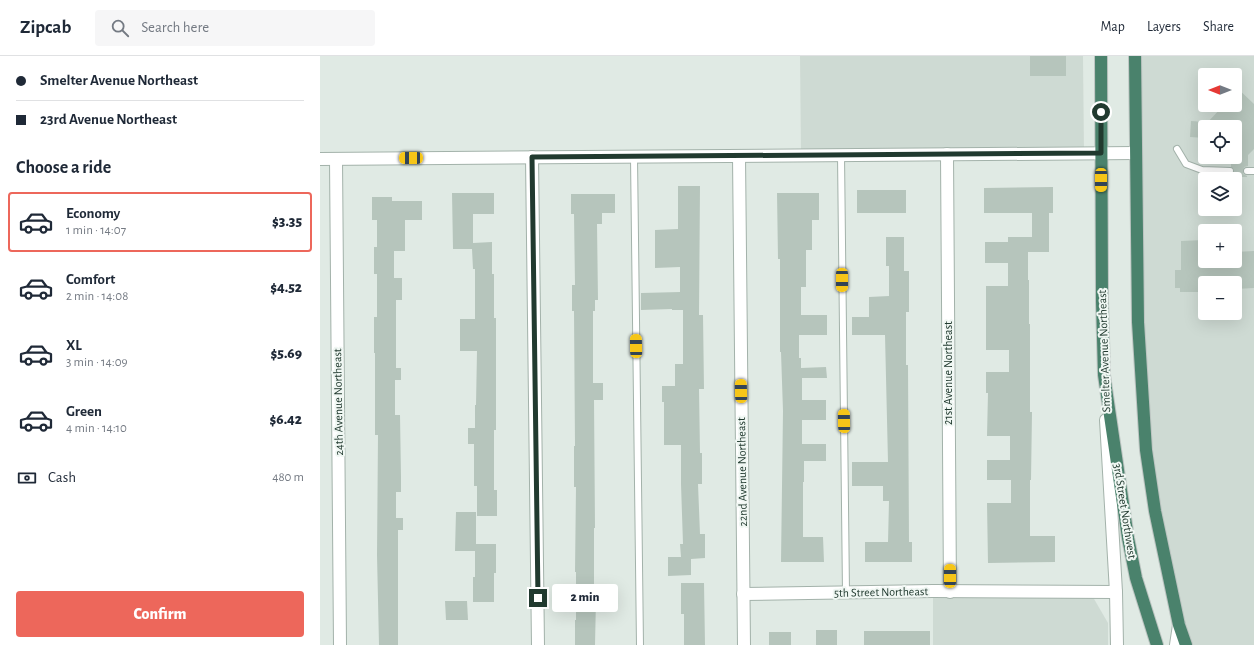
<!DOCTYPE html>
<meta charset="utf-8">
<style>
:root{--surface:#fff;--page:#f6f6f7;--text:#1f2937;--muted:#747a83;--line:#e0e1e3;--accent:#ed675b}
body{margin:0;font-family:"Alegreya Sans",sans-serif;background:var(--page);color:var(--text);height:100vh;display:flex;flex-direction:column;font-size:15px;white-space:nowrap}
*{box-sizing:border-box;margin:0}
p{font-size:13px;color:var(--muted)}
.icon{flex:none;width:22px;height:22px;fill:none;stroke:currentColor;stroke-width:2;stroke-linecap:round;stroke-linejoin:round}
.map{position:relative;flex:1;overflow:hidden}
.drawer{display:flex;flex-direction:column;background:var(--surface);width:320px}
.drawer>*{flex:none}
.banner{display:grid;align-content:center;height:88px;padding:0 16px;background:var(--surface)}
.needle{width:26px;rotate:270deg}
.buttons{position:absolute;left:878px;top:12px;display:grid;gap:8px}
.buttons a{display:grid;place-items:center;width:44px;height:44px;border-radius:4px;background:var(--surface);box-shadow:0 4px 16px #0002;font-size:20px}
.end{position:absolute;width:18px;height:18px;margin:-9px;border:5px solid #213a2f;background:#fff;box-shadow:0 0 0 2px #fff}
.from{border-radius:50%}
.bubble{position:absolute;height:28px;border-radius:4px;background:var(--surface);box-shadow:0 4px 16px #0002;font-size:13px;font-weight:800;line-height:28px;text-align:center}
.car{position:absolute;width:12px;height:24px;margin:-12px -6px;border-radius:5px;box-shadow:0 0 3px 1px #0007;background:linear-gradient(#f5c518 24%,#345 0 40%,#f5c518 0 76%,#345 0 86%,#f5c518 0)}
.banner b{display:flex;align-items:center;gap:14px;height:38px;font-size:15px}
.banner b+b{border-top:1px solid var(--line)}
.banner i{width:10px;height:10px;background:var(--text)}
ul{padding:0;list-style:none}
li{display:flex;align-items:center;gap:12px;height:60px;margin:0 8px 6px;padding:0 8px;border:2px solid transparent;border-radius:4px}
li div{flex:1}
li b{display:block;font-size:15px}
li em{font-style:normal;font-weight:800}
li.active{border-color:var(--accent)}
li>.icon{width:36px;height:36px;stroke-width:1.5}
h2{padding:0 16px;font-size:18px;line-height:48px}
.pay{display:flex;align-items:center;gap:10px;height:44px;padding:0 16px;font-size:15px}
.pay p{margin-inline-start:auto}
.primary-button{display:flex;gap:8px;margin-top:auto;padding:8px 16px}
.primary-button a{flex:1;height:46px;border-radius:4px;background:var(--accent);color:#fff;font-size:16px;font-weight:800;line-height:46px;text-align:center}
header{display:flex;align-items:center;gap:24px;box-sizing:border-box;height:56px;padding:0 20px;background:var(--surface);border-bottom:1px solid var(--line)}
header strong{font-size:19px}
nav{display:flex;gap:22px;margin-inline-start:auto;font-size:14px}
.search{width:280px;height:36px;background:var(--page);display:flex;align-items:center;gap:10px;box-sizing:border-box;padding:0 14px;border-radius:4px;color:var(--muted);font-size:15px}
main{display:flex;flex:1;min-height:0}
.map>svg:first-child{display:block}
</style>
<header>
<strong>Zipcab</strong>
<div class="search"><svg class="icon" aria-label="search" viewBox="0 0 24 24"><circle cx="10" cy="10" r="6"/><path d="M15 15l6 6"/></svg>Search here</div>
<nav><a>Map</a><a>Layers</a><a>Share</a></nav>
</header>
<main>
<section class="drawer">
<div class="banner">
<b><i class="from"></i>Smelter Avenue Northeast</b>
<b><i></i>23rd Avenue Northeast</b>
</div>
<h2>Choose a ride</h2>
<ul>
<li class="active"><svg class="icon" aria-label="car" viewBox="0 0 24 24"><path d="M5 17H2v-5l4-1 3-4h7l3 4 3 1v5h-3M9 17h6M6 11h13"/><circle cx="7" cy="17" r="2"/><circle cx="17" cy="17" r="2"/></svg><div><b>Economy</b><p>1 min · 14:07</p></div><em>$3.35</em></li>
<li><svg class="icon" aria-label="car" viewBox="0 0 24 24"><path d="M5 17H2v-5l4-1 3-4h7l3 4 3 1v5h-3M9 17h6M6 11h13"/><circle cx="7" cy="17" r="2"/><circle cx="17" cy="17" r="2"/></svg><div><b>Comfort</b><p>2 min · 14:08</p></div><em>$4.52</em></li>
<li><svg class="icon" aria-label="car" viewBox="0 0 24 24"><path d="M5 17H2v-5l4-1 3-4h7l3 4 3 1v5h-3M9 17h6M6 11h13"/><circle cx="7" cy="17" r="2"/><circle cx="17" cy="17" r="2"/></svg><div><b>XL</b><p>3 min · 14:09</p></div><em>$5.69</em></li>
<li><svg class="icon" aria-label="car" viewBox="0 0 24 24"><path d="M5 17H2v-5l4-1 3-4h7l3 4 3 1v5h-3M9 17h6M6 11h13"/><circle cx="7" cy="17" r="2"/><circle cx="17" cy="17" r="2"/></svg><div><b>Green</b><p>4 min · 14:10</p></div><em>$6.42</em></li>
</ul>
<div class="pay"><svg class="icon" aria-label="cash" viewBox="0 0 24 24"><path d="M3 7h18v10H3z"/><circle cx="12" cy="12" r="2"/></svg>Cash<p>480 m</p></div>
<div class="primary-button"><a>Confirm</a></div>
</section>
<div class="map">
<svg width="934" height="589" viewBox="0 0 934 589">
<rect width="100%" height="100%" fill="#e0eae4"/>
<g fill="#cedad3" fill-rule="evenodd">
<path d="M 480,0 L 763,0 L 764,97 L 481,99 Z"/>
<path d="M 815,0 L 934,0 L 934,589 L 866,589 L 846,510 L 818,266 ZM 885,19 L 915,19 L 915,49 L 885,49 ZM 885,71 L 915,71 L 915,101 L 885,101 ZM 885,123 L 915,123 L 915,153 L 885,153 ZM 885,175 L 915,175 L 915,205 L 885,205 ZM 885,227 L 915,227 L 915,257 L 885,257 Z"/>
<path d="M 613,535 L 770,536 L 788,567 L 788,589 L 613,589 Z"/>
</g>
<g fill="#b6c5bc">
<rect x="710" y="0" width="36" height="20"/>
<path d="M 915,30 L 934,48 L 934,93 L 928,99 L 928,110 L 924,111 L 923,115 L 923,118 L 927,120 L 927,121 L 910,121 L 914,116 L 914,113 L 911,111 L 911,101 L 915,101 L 915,71 L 885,71 L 885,82 L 870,81 L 871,65 L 885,66 L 885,69 L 904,49 L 915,49 Z"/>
<path d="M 358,130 L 380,130 L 379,259 L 383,259 L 384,333 L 379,333 L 380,397 L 382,397 L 382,428 L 378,428 L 380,478 L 385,478 L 385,502 L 371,503 L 371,519 L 348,520 L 348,501 L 361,501 L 360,488 L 363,488 L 361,428 L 361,389 L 344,389 L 344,346 L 342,346 L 342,330 L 355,330 L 355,308 L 363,308 L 363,254 L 352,254 L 352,253 L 321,254 L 321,237 L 360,236 L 360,211 L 335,212 L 335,174 L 358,173 Z"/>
<path d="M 733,131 L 733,157 L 729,157 L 729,196 L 708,196 L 708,224 L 709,224 L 709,268 L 710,268 L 710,356 L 712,356 L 711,424 L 710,424 L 710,480 L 735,480 L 735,506 L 668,507 L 667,447 L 691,447 L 691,424 L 667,424 L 667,404 L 690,404 L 690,380 L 667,380 L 668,337 L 666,337 L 666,316 L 689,316 L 689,294 L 666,294 L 666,230 L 688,230 L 688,207 L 665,207 L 665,186 L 688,186 L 688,181 L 712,181 L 712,157 L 664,157 L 664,132 Z"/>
<rect x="537" y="134" width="49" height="23"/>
<path d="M 132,137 L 174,137 L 174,158 L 153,158 L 153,187 L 172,186 L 172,218 L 174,218 L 174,262 L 176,262 L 176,374 L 174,374 L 174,434 L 177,434 L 177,460 L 157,460 L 157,430 L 154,430 L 154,388 L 148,388 L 148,372 L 155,372 L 155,349 L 156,349 L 157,295 L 140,295 L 140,263 L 155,263 L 155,213 L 153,213 L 152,193 L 133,193 Z"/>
<path d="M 457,137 L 499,137 L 499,164 L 492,164 L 492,194 L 486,194 L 486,231 L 481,231 L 481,259 L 507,259 L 507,279 L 479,279 L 479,302 L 481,302 L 481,312 L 506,311 L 507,322 L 482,322 L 482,344 L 506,344 L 506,364 L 482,364 L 482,388 L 506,388 L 506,405 L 484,405 L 484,426 L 483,426 L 483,481 L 503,481 L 504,506 L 461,506 L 463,355 L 461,296 L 460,296 L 460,203 L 458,203 Z"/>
<path d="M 251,138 L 295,138 L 295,157 L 282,157 L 282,168 L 277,168 L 278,244 L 275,244 L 275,255 L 273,255 L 273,327 L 283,327 L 283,344 L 274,344 L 275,472 L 274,472 L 274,529 L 291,529 L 291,543 L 276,543 L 275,589 L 255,589 L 255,564 L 256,564 L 256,516 L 255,516 L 256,431 L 254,431 L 254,390 L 255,390 L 254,255 L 252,255 L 252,229 L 255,229 L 254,158 L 251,158 Z"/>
<path d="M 52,141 L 72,141 L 72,145 L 102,145 L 102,164 L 85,164 L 85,195 L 74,195 L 74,222 L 82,222 L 82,244 L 76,244 L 76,312 L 81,312 L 81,324 L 75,324 L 75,359 L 80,359 L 81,421 L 81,436 L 76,436 L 76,462 L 83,462 L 83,474 L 78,474 L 78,589 L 59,589 L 57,499 L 58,379 L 55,379 L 55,297 L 54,297 L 54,261 L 57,261 L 57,218 L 54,218 L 54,191 L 57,191 L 57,164 L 52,164 Z"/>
<path d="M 566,181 L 584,181 L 584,215 L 589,215 L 589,256 L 586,256 L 586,309 L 588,309 L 589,486 L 592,486 L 592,506 L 545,506 L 545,486 L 568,486 L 569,445 L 563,445 L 563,430 L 532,430 L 532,406 L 568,406 L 565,279 L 532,279 L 532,261 L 549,261 L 549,241 L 569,240 L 569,210 L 566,210 Z"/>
<path d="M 884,184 L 884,205 L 915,205 L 915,196 L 934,195 L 934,232 L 915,233 L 915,227 L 885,227 L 885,236 L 860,236 L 860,232 L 855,232 L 855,214 L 861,214 L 861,185 Z"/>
<path d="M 136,456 L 156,456 L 156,488 L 176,488 L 176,517 L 174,517 L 174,546 L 153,546 L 153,521 L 155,521 L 155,495 L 135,495 Z"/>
<path d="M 361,527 L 384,527 L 385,589 L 364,589 L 364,558 L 361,558 Z"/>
<path d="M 125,545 L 147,545 L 148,564 L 126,564 Z"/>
<rect x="496" y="574" width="21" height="15"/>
<rect x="544" y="575" width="66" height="14"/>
<rect x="449" y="576" width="22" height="13"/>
</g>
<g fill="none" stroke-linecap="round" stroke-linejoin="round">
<g stroke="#a3b2aa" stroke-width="8">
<g id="service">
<path d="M 857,93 L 866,108 L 882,114 L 910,115"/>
<path d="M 521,99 L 526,537"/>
<path d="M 314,101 L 320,589"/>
<path d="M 927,115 L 934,115"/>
</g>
</g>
<g stroke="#a3b2aa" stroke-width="14">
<g id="minor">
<path d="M 627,98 L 630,536"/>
<path d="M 419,100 L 424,589"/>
<path d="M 212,101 L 218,589"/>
<path d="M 16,103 L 20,589"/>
<path d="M 423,538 L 613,535 L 796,536"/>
</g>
</g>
<g stroke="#a3b2aa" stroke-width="14">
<g id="tertiary">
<path d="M 0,103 L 816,97"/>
<path d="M 786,364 L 796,536 L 797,589"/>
<path d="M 856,589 L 859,569"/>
</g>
</g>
<g stroke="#bcc4c1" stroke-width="14">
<g id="trunk">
<path d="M 781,0 L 782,245 L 784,319 L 808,482 L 816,522 L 837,589"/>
<path d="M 815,0 L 818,266 L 826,394 L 835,455 L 859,569 L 866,589"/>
</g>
</g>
<use href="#service" stroke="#fff" stroke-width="6"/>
<use href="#minor" stroke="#fff" stroke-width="12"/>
<use href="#tertiary" stroke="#fff" stroke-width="12"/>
<use href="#trunk" stroke="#4a826c" stroke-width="12"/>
</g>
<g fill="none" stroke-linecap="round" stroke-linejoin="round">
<path stroke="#213a2f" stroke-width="5" d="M 218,542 L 212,101 L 781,97 L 781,56"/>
</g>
<g text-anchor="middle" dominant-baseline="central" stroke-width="4" stroke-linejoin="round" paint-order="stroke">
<g font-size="12" fill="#213a2f" stroke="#f0f7f3">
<text transform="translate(784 295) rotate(-92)">Smelter Avenue Northeast</text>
<text transform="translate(628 317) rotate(-90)">21st Avenue Northeast</text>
<text transform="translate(18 346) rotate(-91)">24th Avenue Northeast</text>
<text transform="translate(422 416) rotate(-91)">22nd Avenue Northeast</text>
<text transform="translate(805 455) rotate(81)">3rd Street Northwest</text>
<text transform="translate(561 536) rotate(-1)">5th Street Northeast</text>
</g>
</g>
</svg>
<div class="buttons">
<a><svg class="needle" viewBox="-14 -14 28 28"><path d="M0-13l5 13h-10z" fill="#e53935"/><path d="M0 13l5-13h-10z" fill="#747a83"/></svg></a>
<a><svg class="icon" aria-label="locate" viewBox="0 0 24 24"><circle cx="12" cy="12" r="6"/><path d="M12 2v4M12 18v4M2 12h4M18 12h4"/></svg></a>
<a><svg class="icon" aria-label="layers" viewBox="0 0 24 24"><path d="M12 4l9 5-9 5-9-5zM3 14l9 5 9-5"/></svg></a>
<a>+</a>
<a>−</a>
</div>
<i class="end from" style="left:781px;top:56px"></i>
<i class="end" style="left:218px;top:542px"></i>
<div class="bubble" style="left:232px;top:528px;width:66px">2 min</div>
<i class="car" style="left:91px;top:102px;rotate:270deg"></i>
<i class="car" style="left:781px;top:124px;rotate:180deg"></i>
<i class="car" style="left:522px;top:224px;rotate:180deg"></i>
<i class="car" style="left:316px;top:290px;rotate:359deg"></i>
<i class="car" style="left:421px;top:335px;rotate:359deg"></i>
<i class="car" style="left:524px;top:365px;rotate:359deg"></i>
<i class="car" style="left:630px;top:520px;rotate:0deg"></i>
</div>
</main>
